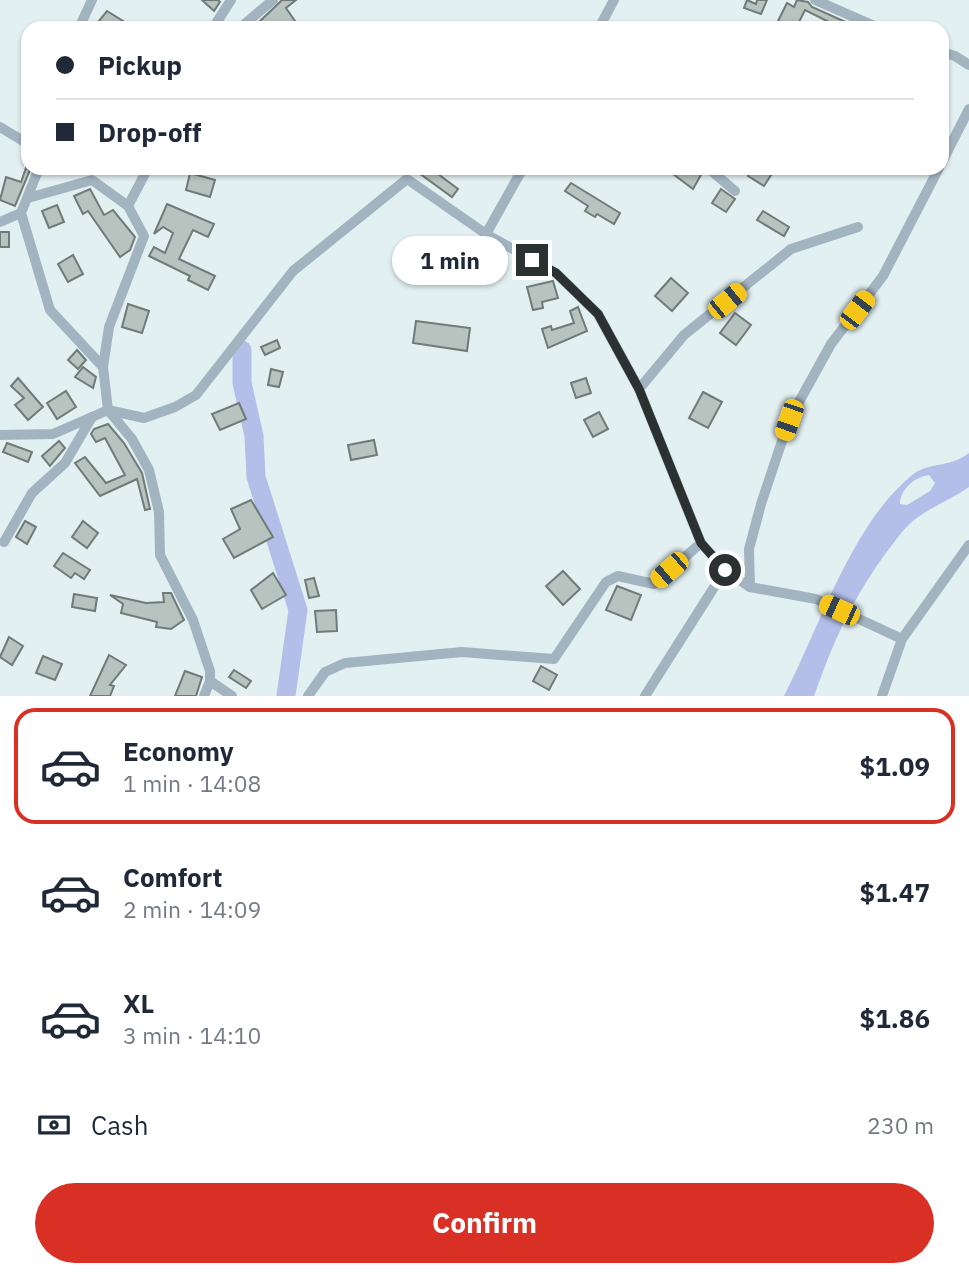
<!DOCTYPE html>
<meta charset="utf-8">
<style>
:root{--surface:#fff;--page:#f6f6f7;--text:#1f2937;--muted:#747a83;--line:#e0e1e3;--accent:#d93025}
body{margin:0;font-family:"IBM Plex Sans",sans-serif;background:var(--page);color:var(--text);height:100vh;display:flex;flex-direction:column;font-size:26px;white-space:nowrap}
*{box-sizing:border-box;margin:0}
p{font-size:23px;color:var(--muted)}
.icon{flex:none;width:38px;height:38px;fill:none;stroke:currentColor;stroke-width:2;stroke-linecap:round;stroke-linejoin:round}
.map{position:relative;height:696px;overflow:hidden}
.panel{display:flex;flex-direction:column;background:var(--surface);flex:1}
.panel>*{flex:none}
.banner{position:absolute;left:21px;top:21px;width:928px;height:154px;border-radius:21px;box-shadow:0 2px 5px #0004;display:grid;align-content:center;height:154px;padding:0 35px;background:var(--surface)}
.end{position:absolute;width:32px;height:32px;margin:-16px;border:9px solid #2b3031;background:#fff;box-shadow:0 0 0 4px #fff}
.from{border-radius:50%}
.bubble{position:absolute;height:49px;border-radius:24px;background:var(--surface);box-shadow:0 2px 5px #0004;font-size:23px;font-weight:800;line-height:49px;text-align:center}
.car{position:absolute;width:21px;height:42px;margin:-21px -10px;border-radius:9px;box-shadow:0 0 5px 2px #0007;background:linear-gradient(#f5c518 24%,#345 0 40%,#f5c518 0 76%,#345 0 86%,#f5c518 0)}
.banner b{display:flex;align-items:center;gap:24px;height:66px;font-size:26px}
.banner b+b{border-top:2px solid var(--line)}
.banner i{width:18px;height:18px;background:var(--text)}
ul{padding:12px 0 0;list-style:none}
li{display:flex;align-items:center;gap:21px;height:116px;margin:0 14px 10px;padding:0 21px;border:4px solid transparent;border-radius:21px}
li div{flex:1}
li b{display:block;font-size:26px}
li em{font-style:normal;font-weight:800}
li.active{border-color:var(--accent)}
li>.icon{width:63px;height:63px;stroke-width:1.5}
.pay{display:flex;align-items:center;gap:18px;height:77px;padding:0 35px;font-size:26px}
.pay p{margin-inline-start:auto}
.cta{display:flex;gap:14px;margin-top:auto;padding:14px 35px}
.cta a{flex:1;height:80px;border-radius:42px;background:var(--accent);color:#fff;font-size:28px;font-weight:800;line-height:80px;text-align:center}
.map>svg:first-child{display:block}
</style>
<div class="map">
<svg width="969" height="696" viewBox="0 0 969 696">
<rect width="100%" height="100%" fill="#e3f0f2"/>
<path fill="#b3bfe8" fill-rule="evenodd" d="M 969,453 L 969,487 C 952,499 931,507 914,520 C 902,530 893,544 883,557 C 849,605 834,641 814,696 L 784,696 C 819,628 852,524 911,476 C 928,461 948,469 969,453 ZM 929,475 L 935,483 L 930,491 L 907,505 L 900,504 C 900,490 914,477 929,475 Z"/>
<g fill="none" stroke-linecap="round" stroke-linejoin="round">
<path stroke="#b3bfe8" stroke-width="19" d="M 242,350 L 242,383 L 254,436 L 256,477 L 298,610 L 286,696"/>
</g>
<g fill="#b7c3bf" stroke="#707a77" stroke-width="2">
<path d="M 202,0 L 218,0 L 220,2 L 214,11 Z"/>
<path d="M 282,0 L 296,0 L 286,8 L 295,21 L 286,28 L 258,28 L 256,25 Z"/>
<path d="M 747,0 L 756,4 L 757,0 L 767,0 L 761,14 L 744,8 Z"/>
<path d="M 797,0 L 808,2 L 812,7 L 859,28 L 841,28 L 805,10 L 796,28 L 778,21 L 787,3 L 794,7 Z"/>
<path d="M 107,11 L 123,21 L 117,28 L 106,28 L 98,22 Z"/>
<path d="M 26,168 L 30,170 L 15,206 L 0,200 L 6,177 L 21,182 Z"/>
<path d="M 412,168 L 430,168 L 458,189 L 452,197 Z"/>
<path d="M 665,168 L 695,168 L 702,173 L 693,189 Z"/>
<path d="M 753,168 L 766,168 L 773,172 L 764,186 L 748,176 Z"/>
<path d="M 190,173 L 215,180 L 210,197 L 186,190 Z"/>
<path d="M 571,183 L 620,213 L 614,224 L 597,214 L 595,217 L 585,211 L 588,206 L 565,191 Z"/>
<path d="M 90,189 L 104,215 L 113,210 L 135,237 L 130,250 L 120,257 L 88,211 L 83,214 L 74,196 Z"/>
<path d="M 721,189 L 735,199 L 726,212 L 712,203 Z"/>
<path d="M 167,204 L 214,224 L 208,237 L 193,230 L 179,259 L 215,276 L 208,290 L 188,280 L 190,276 L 149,256 L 154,247 L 165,253 L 173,233 L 163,227 L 154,234 Z"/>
<path d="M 57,205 L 64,222 L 49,228 L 42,211 Z"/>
<path d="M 763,211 L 789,227 L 784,236 L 757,220 Z"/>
<rect x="0" y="232" width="9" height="15"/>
<path d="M 73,255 L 83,274 L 68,282 L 58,264 Z"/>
<path d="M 671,278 L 688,293 L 672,311 L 655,296 Z"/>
<path d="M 553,281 L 558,298 L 542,302 L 543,308 L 533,310 L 527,287 Z"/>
<path d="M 128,304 L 149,311 L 142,333 L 122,327 Z"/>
<path d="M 578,307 L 587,331 L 548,348 L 542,329 L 551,326 L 552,330 L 574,323 L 570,311 Z"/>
<path d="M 735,313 L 751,325 L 736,345 L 720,333 Z"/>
<path d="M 416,321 L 470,328 L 467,351 L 413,343 Z"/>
<path d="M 277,340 L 280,348 L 265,355 L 261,347 Z"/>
<path d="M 77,350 L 86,360 L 78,369 L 68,360 Z"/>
<path d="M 83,367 L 96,377 L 93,388 L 75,377 Z"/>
<path d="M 271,369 L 283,372 L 279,387 L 268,385 Z"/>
<path d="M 18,378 L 43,407 L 28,420 L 15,405 L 24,398 L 11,386 Z"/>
<path d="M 586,378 L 591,393 L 576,398 L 571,383 Z"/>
<path d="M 66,391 L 76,407 L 57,419 L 47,403 Z"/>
<path d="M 703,392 L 722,402 L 708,428 L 689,418 Z"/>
<path d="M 239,403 L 246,419 L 220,430 L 212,414 Z"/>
<path d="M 599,412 L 608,429 L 593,437 L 584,420 Z"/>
<path d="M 108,424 L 124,443 L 142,473 L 150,509 L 145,510 L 137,479 L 100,496 L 75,463 L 85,457 L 106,483 L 125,475 L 105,438 L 96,442 L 91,434 L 94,429 Z"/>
<path d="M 374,440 L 377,455 L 351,460 L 348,445 Z"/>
<path d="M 59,441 L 65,448 L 50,466 L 42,456 Z"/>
<path d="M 7,443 L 32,452 L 28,462 L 3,452 Z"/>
<path d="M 251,500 L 273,537 L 234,558 L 223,539 L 240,529 L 231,509 Z"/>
<path d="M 25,521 L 36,527 L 27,544 L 16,537 Z"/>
<path d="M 83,521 L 98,533 L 87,548 L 72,537 Z"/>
<path d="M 63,553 L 90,570 L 84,579 L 75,573 L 71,578 L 54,566 Z"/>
<path d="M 563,571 L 580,589 L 563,605 L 546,586 Z"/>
<path d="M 273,573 L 286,595 L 262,609 L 251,590 Z"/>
<path d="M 314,578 L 319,596 L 309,598 L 305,580 Z"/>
<path d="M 617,586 L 641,595 L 631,620 L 606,610 Z"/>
<path d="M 163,593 L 171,593 L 184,620 L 171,629 L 156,627 L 157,622 L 121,613 L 123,604 L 110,595 L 146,603 L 164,602 Z"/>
<path d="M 74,594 L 97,598 L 95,611 L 72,607 Z"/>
<path d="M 336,610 L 337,631 L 317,632 L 315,611 Z"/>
<path d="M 9,637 L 23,646 L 12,665 L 0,657 Z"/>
<path d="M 109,655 L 126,665 L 110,685 L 114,686 L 110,696 L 90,696 Z"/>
<path d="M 43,656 L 62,664 L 55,680 L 36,673 Z"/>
<path d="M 541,666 L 557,675 L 549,690 L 533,681 Z"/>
<path d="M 234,670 L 251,681 L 246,688 L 229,677 Z"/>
<path d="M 185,671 L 202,677 L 196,696 L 175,696 Z"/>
</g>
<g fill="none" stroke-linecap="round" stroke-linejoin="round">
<g stroke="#a3b4c1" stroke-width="10">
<path d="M 815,0 L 879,28"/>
<path d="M 79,28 L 92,0"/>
<path d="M 213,28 L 231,0"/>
<path d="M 240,28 L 273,0"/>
<path d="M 599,28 L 614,0"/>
<path d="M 942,52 L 955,56 L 969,65"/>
<path d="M 0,127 L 28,144"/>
<path d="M 942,162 L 969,109"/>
<path d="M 39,168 L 21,213 L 50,310 L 103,367 L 108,410 L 132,439 L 149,470 L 159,512 L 160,555 L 193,620 L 210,671 L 210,681 L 204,696"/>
<path d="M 523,168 L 486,234 L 556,273 L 598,314 L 639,389 L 701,543 L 725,570 L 750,587 L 816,599 L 902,639"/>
<path d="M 708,168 L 735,191"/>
<path d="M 28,198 L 92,180 L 128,206 L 144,236 L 109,327 L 103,367"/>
<path d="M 128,206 L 148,168"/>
<path d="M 0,222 L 21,213"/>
<path d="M 639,389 L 684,335 L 791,249 L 858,227"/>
<path d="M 0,435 L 53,434 L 108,410 L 144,418 L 175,407 L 196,395 L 293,271 L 407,179 L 486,234"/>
<path d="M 4,542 L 32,493 L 65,463 L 92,417"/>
<path d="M 750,587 L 749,549 L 761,504 L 789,420 L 831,344 L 883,276 L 939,168"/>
<path d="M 210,681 L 232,696"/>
<path d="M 308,696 L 325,672 L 345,663 L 462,652 L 554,659 L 606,582 L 618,576 L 654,584 L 701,543"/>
<path d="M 645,696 L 725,570"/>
<path d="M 882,696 L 902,639 L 969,545"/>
</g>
</g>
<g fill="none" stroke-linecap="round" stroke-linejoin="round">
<path stroke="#2b3031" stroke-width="9" d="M 532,260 L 556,273 L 598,314 L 639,389 L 701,543 L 725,570"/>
</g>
</svg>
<i class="end from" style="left:725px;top:570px"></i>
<i class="end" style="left:532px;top:260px"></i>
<div class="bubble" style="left:392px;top:236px;width:116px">1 min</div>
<i class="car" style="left:727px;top:301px;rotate:51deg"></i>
<i class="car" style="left:857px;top:310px;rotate:37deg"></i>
<i class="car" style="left:789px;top:420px;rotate:199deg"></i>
<i class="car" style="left:669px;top:570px;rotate:229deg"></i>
<i class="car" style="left:839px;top:610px;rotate:294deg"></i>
<div class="banner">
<b><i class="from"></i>Pickup</b>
<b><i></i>Drop-off</b>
</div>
</div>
<section class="panel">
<ul>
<li class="active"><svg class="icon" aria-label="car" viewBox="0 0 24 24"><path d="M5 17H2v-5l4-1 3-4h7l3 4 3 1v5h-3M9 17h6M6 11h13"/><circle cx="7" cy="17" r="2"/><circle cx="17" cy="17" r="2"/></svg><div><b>Economy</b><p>1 min · 14:08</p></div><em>$1.09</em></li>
<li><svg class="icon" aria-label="car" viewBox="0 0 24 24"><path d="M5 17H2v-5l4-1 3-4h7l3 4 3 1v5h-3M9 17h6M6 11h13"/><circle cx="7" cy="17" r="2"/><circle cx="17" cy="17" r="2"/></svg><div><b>Comfort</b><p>2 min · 14:09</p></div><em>$1.47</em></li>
<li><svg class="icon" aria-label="car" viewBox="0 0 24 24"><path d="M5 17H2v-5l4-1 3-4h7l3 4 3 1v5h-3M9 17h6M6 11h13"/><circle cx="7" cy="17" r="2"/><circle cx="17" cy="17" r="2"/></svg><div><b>XL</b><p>3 min · 14:10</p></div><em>$1.86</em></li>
</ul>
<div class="pay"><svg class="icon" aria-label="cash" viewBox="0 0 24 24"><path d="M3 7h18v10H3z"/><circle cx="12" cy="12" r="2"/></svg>Cash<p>230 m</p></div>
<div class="cta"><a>Confirm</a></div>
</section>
